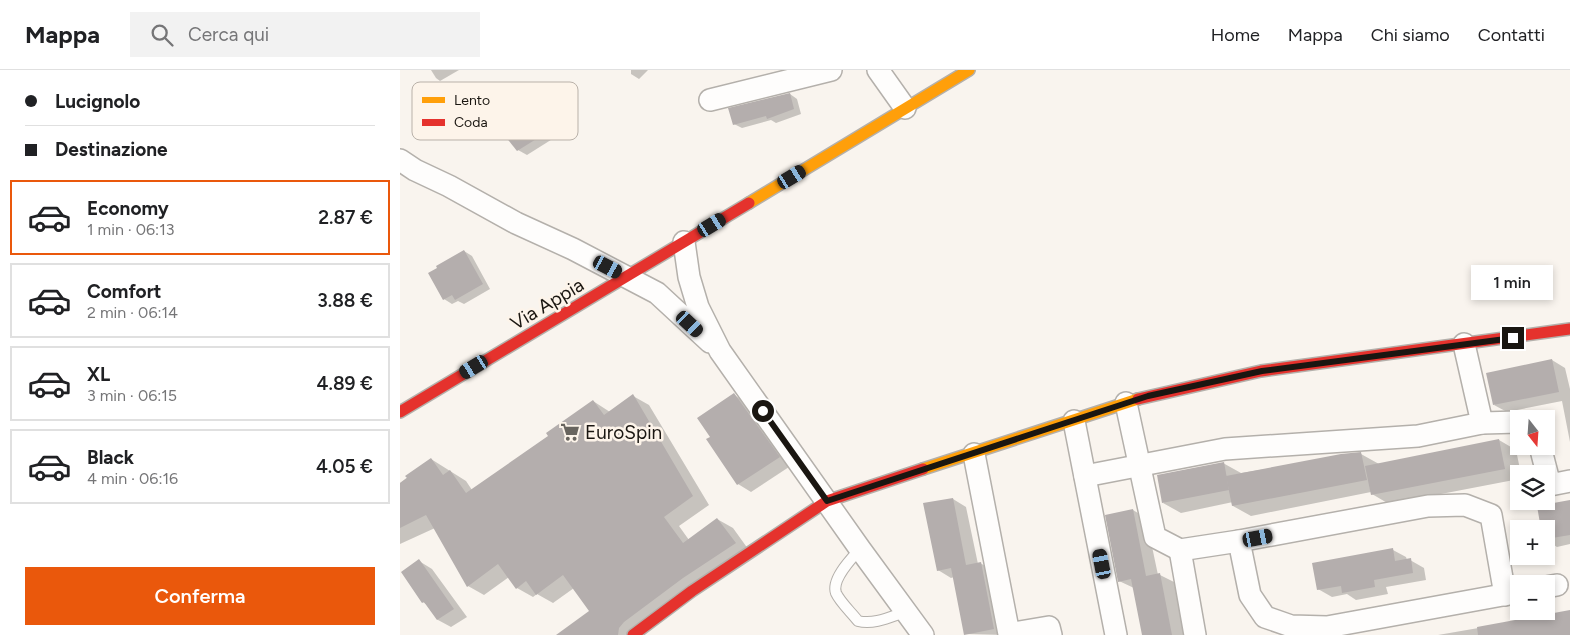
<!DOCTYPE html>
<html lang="it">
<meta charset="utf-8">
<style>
:root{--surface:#fff;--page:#f2f2f2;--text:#202124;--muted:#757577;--line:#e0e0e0;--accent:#ea580c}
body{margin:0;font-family:Figtree,sans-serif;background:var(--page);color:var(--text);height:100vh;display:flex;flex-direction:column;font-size:19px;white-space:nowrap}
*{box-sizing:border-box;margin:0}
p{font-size:16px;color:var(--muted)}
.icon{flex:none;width:28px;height:28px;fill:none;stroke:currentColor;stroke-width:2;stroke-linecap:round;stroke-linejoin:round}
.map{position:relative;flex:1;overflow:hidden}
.side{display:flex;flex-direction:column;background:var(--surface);width:400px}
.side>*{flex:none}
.hud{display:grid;align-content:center;height:110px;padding:0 25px;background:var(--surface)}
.needle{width:32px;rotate:163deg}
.fabs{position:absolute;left:1110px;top:340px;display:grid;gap:10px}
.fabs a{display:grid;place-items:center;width:45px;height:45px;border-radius:0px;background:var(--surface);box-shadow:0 2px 8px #0003;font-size:25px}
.end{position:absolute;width:22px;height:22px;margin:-11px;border:6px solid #1a1611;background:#fff;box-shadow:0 0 0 2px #fff}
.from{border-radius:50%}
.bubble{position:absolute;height:35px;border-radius:0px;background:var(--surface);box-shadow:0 2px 8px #0003;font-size:16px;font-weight:600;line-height:35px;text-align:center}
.car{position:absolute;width:15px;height:30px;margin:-15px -8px;border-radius:6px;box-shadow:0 0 4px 1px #0007;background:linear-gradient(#222 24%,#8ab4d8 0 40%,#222 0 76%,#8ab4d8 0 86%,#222 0)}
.hud b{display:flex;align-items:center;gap:18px;height:48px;font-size:19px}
.hud b+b{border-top:1px solid var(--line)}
.hud i{width:12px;height:12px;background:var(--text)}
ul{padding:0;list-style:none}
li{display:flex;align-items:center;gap:15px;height:75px;margin:0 10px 8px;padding:0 15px;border:2px solid var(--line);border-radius:0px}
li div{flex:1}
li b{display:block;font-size:19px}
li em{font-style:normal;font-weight:600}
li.selected{border-color:var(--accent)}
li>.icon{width:45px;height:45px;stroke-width:1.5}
.button{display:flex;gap:10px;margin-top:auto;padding:10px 25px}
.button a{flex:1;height:58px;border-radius:0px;background:var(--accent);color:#fff;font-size:20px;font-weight:600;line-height:58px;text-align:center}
header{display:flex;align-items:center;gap:30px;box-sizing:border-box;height:70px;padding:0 25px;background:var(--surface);border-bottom:1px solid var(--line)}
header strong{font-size:24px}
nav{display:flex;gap:28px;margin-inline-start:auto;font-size:18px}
.search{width:350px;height:45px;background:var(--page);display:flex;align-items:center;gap:12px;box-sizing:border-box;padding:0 18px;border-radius:0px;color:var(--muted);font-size:19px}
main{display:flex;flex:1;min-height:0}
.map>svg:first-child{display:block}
</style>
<header>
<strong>Mappa</strong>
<div class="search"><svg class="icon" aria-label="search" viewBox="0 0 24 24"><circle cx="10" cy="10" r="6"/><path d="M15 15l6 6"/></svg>Cerca qui</div>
<nav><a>Home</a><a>Mappa</a><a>Chi siamo</a><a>Contatti</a></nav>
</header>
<main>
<section class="side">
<div class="hud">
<b><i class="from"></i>Lucignolo</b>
<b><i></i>Destinazione</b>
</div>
<ul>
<li class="selected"><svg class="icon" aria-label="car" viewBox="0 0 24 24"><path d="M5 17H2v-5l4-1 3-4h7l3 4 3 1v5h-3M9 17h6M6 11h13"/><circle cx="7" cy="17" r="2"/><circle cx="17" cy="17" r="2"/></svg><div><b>Economy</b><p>1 min · 06:13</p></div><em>2.87 €</em></li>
<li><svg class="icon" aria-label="car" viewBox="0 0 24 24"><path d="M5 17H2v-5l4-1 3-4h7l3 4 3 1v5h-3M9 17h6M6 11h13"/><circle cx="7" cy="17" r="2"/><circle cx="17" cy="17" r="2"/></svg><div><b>Comfort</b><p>2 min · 06:14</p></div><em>3.88 €</em></li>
<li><svg class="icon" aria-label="car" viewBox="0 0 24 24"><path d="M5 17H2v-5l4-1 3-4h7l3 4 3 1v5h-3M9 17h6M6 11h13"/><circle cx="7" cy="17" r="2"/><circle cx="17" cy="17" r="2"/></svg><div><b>XL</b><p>3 min · 06:15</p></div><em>4.89 €</em></li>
<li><svg class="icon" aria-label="car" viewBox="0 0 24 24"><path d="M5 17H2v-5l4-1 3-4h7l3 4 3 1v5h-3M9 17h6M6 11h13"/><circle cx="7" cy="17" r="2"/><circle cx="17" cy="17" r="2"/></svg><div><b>Black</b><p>4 min · 06:16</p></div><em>4.05 €</em></li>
</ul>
<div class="button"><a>Conferma</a></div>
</section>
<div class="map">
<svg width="1170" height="565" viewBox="0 0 1170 565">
<rect width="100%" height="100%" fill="#f9f4ee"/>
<g fill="#0003">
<path d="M 31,0 L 59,0 L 40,11 L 36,8 Z"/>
<path d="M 231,0 L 267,0 L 248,0 L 239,9 L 231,4 Z"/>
<path d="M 390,24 L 397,29 L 401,44 L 376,53 L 371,50 L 342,58 L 334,54 Z"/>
<path d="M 113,26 L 122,31 L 154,68 L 127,85 L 118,80 Z"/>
<path d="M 64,181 L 72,186 L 90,219 L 64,234 L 58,231 L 52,234 L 44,229 Z"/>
<path d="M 1152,290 L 1165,298 L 1170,319 L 1170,372 L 1162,331 L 1107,342 L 1094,335 Z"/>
<path d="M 334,325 L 347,333 L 392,395 L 351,422 L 338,414 L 312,368 Z"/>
<path d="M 233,326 L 249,335 L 309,435 L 279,456 L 289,470 L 317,449 L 333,458 L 351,483 L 237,565 L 159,565 L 191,541 L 174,518 L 153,533 L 137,524 L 133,527 L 117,518 L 109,507 L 84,525 L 68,516 L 35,458 L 0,474 L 0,413 L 31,389 L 66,411 L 72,420 L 149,366 L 193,331 L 210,342 Z"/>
<path d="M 1099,370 L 1116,380 L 1121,404 L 1119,404 L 1119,409 L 989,434 L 972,424 L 971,422 L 851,446 L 833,436 L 833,432 L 781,443 L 763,433 L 823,393 L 841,403 L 961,384 L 979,394 Z"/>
<path d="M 553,429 L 566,437 L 578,494 L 580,493 L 594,501 L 606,565 L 566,564 L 554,507 L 551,508 L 538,500 Z"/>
<path d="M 1170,431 L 1170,474 L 1157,477 L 1146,470 L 1146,459 Z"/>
<path d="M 733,440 L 746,448 L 758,505 L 760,505 L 774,512 L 784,565 L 743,565 L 734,518 L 719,511 Z"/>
<path d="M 993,480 L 1006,487 L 1007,490 L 1010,490 L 1024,498 L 1026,510 L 986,517 L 988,524 L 956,530 L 947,524 L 932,527 L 918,519 Z"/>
<path d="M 19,491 L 32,499 L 67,547 L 51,557 L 38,550 L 27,535 L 23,532 Z"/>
<path d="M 1170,542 L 1170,565 L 1038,565 Z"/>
</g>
<g fill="#b4aead">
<path d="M 390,23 L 394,39 L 367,49 L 366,46 L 333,55 L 328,38 Z"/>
<path d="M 113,24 L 146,63 L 117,81 L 88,45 Z"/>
<path d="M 64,180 L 83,214 L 55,230 L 52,225 L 43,230 L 28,203 L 37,198 L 36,196 Z"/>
<path d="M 1152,289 L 1159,322 L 1093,335 L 1086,303 Z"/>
<path d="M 334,323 L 380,387 L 337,415 L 306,369 L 310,367 L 297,348 Z"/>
<path d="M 233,324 L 293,426 L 264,447 L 283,473 L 317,448 L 336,473 L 283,508 L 224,552 L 219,558 L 218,565 L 156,565 L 189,541 L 163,505 L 136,525 L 126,511 L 116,519 L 98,494 L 67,517 L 26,445 L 0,458 L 0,413 L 7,408 L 5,406 L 31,388 L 43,405 L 50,400 L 66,423 L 148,366 L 146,363 L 193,330 L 204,345 Z"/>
<path d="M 1099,369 L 1105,399 L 971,425 L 965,396 Z"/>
<path d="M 961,382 L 967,410 L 832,436 L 826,406 L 941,384 Z"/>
<path d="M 824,392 L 829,420 L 762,433 L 757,405 Z"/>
<path d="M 553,428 L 566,495 L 581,492 L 594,559 L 564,565 L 551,498 L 537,501 L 523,433 Z"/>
<path d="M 1170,430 L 1170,465 L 1146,469 L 1146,459 L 1141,459 L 1137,436 Z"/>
<path d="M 733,439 L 746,506 L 760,503 L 772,565 L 742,565 L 731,509 L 718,512 L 705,445 Z"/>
<path d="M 993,478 L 995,491 L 1011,488 L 1013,503 L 974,510 L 975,517 L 942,523 L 941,516 L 917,520 L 912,493 Z"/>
<path d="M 19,489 L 54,539 L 37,550 L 24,532 L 22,533 L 1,502 Z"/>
<path d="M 1170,540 L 1170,565 L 1078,565 L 1077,557 Z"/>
</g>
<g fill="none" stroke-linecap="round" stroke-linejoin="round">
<g stroke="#b4b0ab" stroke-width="12">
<path id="lane" d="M 460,479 C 452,488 431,509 436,523 C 440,532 451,542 458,551 C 474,555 490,547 505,542"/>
</g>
<g stroke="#b4b0ab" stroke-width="24">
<g id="street">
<path d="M 478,0 L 505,38"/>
<path d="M 310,30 L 431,0"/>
<path d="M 0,90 L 15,100 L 49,116 L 116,153 L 173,179 L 257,223 L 310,272"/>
<path d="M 284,172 L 289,207 L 298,237 L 320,281 L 460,479 L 523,565"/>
<path d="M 726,333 L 755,467 L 780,480 L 839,471 L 1028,436 L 1065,435 L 1091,445 L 1105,525"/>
<path d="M 674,351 L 716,565"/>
<path d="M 1082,353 L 1119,352"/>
<path d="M 1140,376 L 1150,415 L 1170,411"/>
<path d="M 574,384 L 609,564 L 649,557 L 651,565"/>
<path d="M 685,406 L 825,379 L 1018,366 L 1082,353 L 1064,274"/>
<path d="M 839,471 L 850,525 L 865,547 L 891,556 L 927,557 L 1119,522"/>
<path d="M 780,480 L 795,565"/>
<path d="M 1146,517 L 1157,515"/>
</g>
</g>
<g stroke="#b4b0ab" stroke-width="14">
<g id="slow">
<path d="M 349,133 L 569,0"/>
<path d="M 523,399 L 738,329"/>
</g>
</g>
<g stroke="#b4b0ab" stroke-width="14">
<g id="jam">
<path d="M 738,329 L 861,301 L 1170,259"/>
<path d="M 0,342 L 349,133"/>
<path d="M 233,565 L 292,521 L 427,431 L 523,399"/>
</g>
</g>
<use href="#lane" stroke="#fefdfc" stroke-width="10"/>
<use href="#street" stroke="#fefdfc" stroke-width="21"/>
<use href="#slow" stroke="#ff9f0a" stroke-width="11"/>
<use href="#jam" stroke="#e5322d" stroke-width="11"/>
</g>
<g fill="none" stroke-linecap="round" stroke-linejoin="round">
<path stroke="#1a1611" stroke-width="6" d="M 363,341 L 427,431 L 748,326 L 862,301 L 1113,268"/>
</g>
<defs>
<g id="supermarket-bare" transform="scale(1.5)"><path d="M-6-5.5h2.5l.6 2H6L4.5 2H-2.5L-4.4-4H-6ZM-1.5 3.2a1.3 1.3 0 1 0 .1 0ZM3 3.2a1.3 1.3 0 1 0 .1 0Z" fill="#68645e" stroke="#fdf4ea" stroke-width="2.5" paint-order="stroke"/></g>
</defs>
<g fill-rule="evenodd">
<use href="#supermarket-bare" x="170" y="362"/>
</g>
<g text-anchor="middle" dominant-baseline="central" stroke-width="5" stroke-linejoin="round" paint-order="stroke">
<g font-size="19" fill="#1a1611" stroke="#fdf4ea">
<text transform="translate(147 234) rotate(-31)">Via Appia</text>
</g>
<g font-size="19" fill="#1a1611" stroke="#fdf4ea" text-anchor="start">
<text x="185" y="362">EuroSpin</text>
</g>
</g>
<rect x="12" y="12" width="166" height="58" rx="8" fill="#fdf4ea" stroke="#b9b1a9" stroke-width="1"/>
<rect x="22" y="27" width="23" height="6" fill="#ff9f0a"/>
<rect x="22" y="49" width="23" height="7" fill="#e5322d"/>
<g font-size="14" fill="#1a1611">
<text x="54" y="35">Lento</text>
<text x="54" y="57">Coda</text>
</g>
</svg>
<div class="fabs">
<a><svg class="needle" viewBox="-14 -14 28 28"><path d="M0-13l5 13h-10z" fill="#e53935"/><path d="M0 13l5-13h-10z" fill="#757577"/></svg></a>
<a><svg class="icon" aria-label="layers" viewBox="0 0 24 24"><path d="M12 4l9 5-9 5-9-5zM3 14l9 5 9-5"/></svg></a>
<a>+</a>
<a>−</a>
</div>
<i class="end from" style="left:363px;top:341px"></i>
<i class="end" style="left:1113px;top:268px"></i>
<div class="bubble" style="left:1071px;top:195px;width:82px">1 min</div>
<i class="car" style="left:392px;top:107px;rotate:59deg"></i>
<i class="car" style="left:312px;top:155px;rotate:59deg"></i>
<i class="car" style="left:208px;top:197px;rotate:118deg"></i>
<i class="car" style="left:290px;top:254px;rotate:133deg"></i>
<i class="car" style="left:74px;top:297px;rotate:239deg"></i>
<i class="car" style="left:858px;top:468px;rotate:79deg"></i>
<i class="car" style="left:702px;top:494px;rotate:349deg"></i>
</div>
</main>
